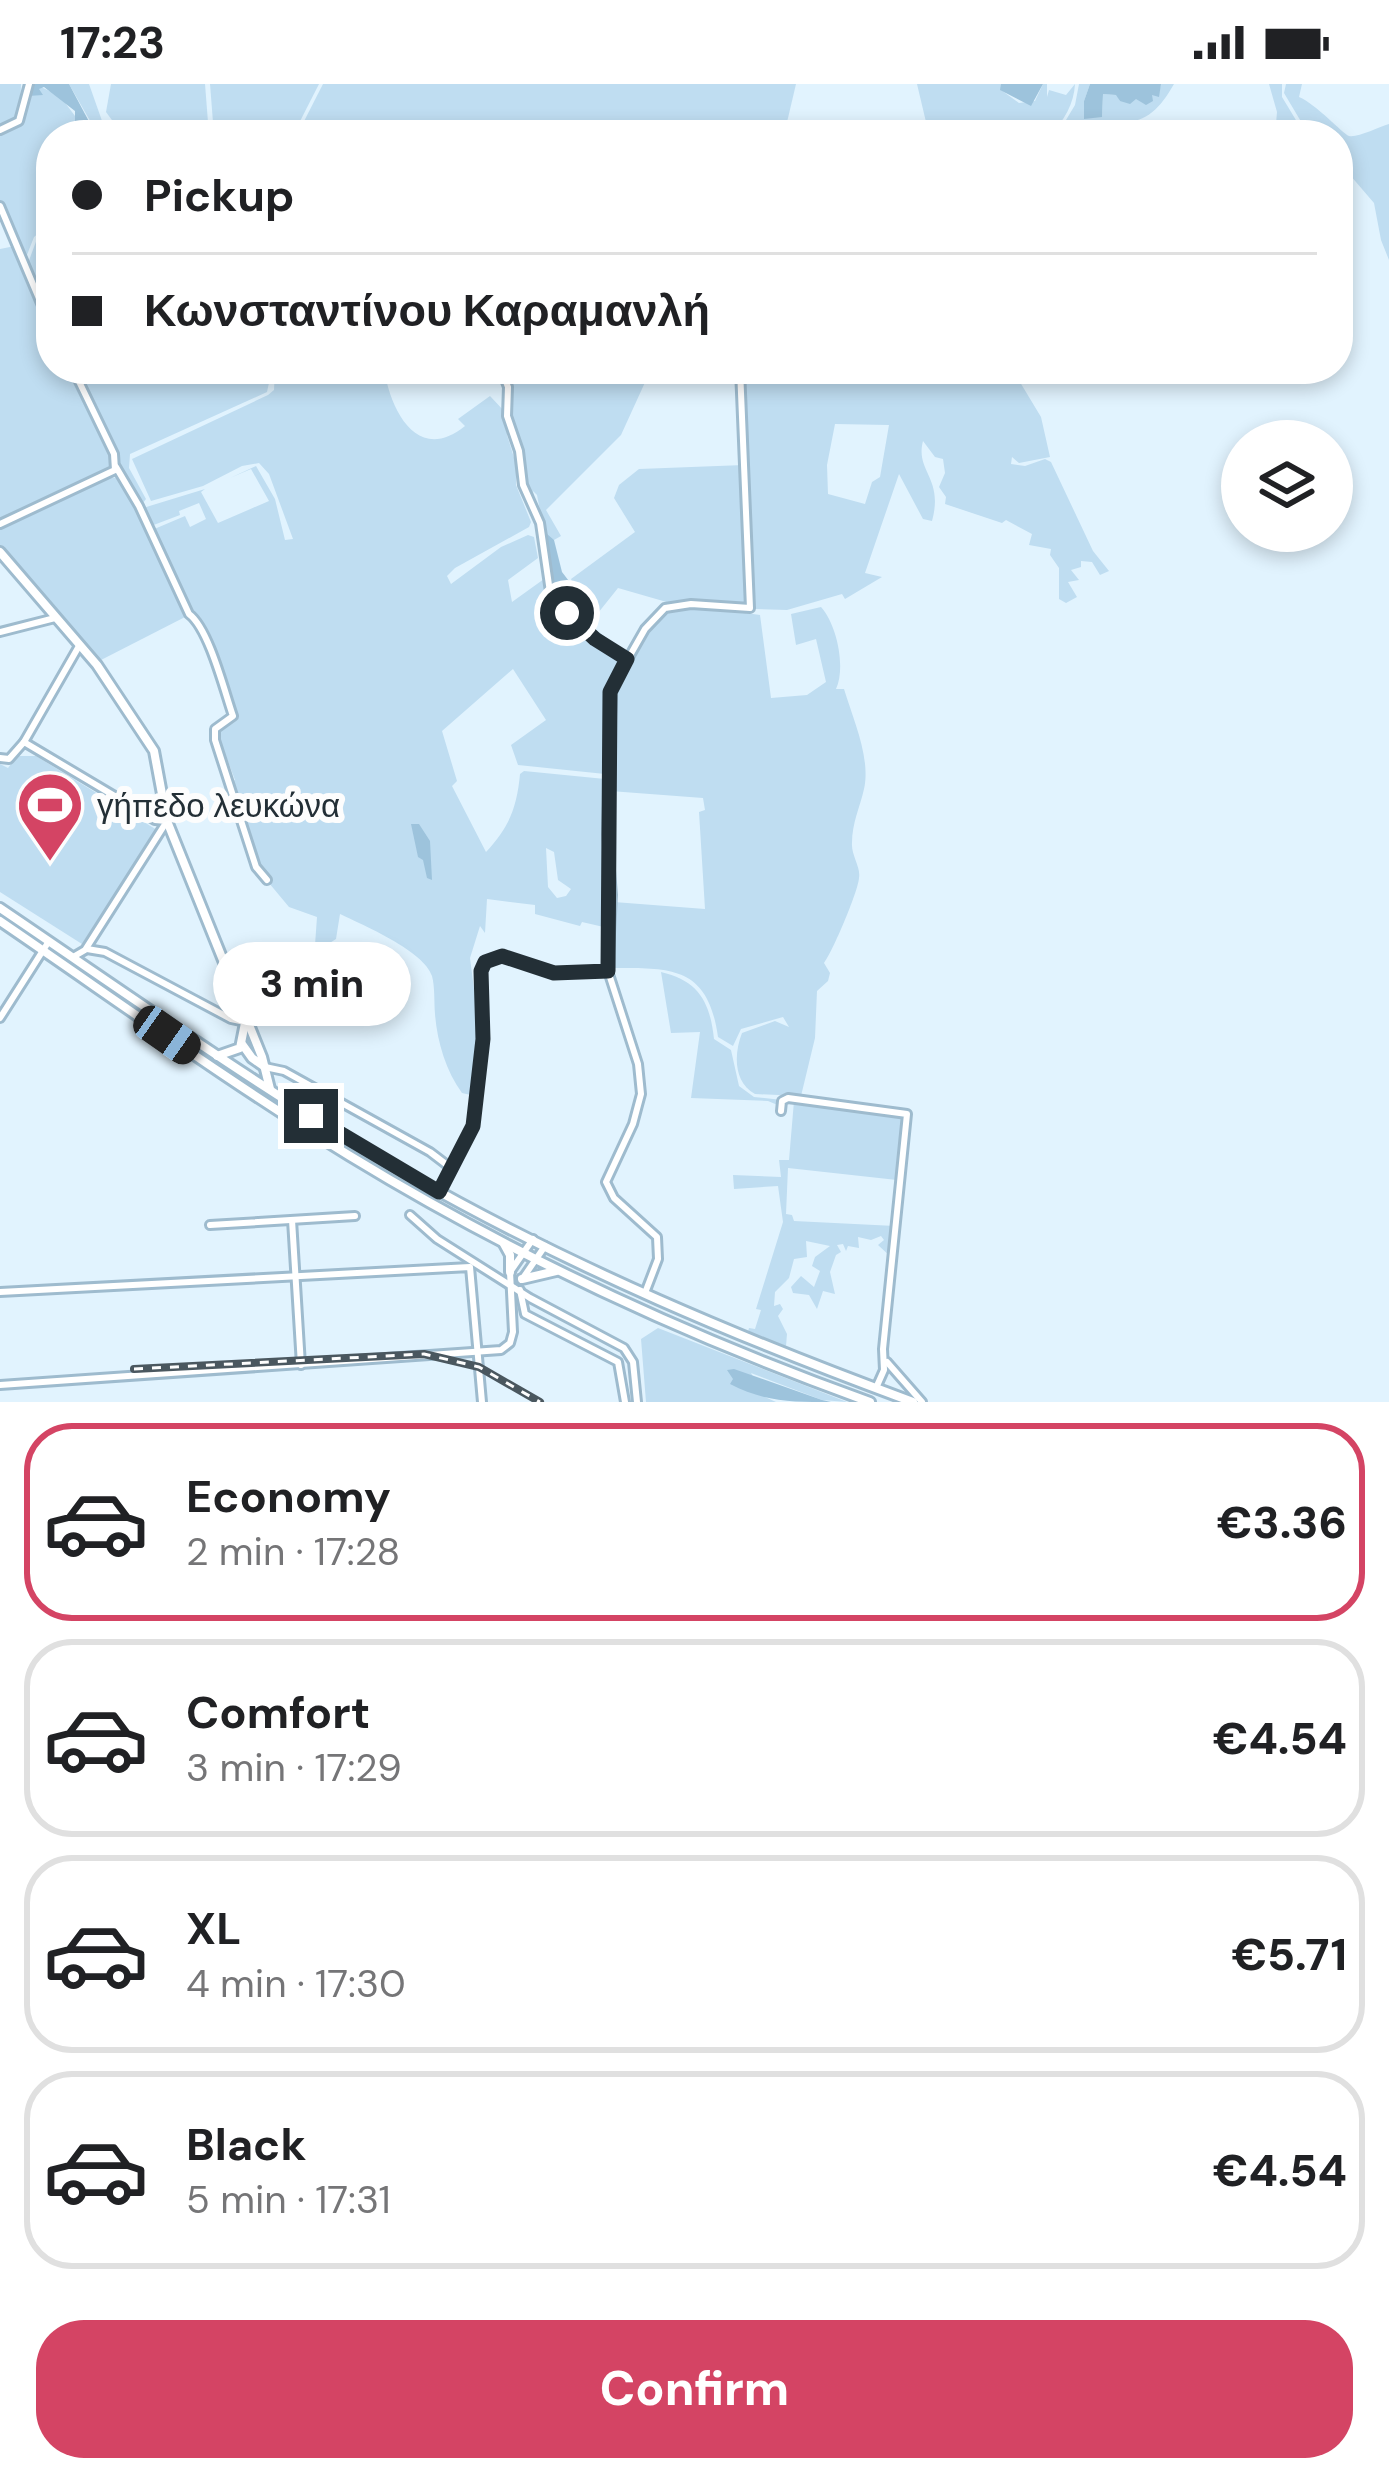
<!DOCTYPE html>
<meta charset="utf-8">
<style>
:root{--surface:#fff;--page:#f2f2f2;--text:#202124;--muted:#757577;--line:#e0e0e0;--accent:#d44464}
body{margin:0;font-family:"DM Sans",sans-serif;background:var(--page);color:var(--text);height:100vh;display:flex;flex-direction:column;font-size:45px;white-space:nowrap}
*{box-sizing:border-box;margin:0}
p{font-size:39px;color:var(--muted)}
.icon{flex:none;width:66px;height:66px;fill:none;stroke:currentColor;stroke-width:2;stroke-linecap:round;stroke-linejoin:round}
.map{position:relative;height:1318px;overflow:hidden}
.panel{display:flex;flex-direction:column;background:var(--surface);flex:1}
.panel>*{flex:none}
.guide{position:absolute;left:36px;top:36px;width:1317px;height:264px;border-radius:48px;box-shadow:0 6px 18px #0003;display:grid;align-content:center;height:264px;padding:0 36px;background:var(--surface)}
.controls{position:absolute;left:1221px;top:336px;display:grid;gap:24px}
.controls a{display:grid;place-items:center;width:132px;height:132px;border-radius:50%;background:var(--surface);box-shadow:0 6px 18px #0003;font-size:60px}
.end{position:absolute;width:54px;height:54px;margin:-27px;border:15px solid #232f36;background:#fff;box-shadow:0 0 0 6px #fff}
.from{border-radius:50%}
.bubble{position:absolute;height:84px;border-radius:42px;background:var(--surface);box-shadow:0 6px 18px #0003;font-size:39px;font-weight:800;line-height:84px;text-align:center}
.car{position:absolute;width:36px;height:72px;margin:-36px -18px;border-radius:15px;box-shadow:0 0 9px 3px #0007;background:linear-gradient(#222 24%,#8ab4d8 0 40%,#222 0 76%,#8ab4d8 0 86%,#222 0)}
.guide b{display:flex;align-items:center;gap:42px;height:114px;font-size:45px}
.guide b+b{border-top:3px solid var(--line)}
.guide i{width:30px;height:30px;background:var(--text)}
ul{padding:21px 0 0;list-style:none}
li{display:flex;align-items:center;gap:36px;height:198px;margin:0 24px 18px;padding:0 12px;border:6px solid var(--line);border-radius:48px}
li div{flex:1}
li b{display:block;font-size:45px}
li em{font-style:normal;font-weight:800}
li.on{border-color:var(--accent)}
li>.icon{width:108px;height:108px;stroke-width:1.5}
.primary-button{display:flex;gap:24px;margin-top:auto;padding:24px 36px}
.primary-button a{flex:1;height:138px;border-radius:48px;background:var(--accent);color:#fff;font-size:48px;font-weight:800;line-height:138px;text-align:center}
.status{display:flex;justify-content:space-between;align-items:center;height:84px;padding:0 60px;background:var(--surface);direction:ltr}
.status svg{height:33px;fill:currentColor}
.map>svg:first-child{display:block}
</style>
<div class="status"><b>17:23</b><svg viewBox="0 0 49 12"><path d="M0 12V9h3v3zM5 12V6h3v6zM10 12V3h3v9zM15 12V0h3v12zM26 1h20v11H26zM47 4h2v5h-2z"/></svg></div>
<div class="map">
<svg width="1389" height="1318" viewBox="0 0 1389 1318">
<rect width="100%" height="100%" fill="#e1f3fe"/>
<g fill="#bfddf1" fill-rule="evenodd">
<path d="M 0,0 L 21,0 L 20,25 L 15,35 L 0,43 Z"/>
<path d="M 69,0 L 89,0 L 107,51 L 78,51 L 93,42 Z"/>
<path d="M 111,0 L 205,0 L 209,51 L 123,51 L 106,28 Z"/>
<path d="M 210,0 L 319,0 L 293,51 L 214,51 Z"/>
<path d="M 323,0 L 796,0 L 784,51 L 297,51 Z"/>
<path d="M 917,0 L 1001,0 L 1001,6 L 1019,19 L 1035,17 L 1043,0 L 1047,0 L 1047,13 L 1049,6 L 1066,11 L 1075,0 C 1074,20 1064,36 1051,51 L 937,51 L 926,38 Z"/>
<path d="M 1079,0 L 1090,0 L 1084,17 L 1102,33 L 1103,10 L 1117,11 L 1120,17 L 1159,8 L 1161,0 L 1174,0 C 1159,26 1145,41 1114,38 L 1109,49 L 1086,42 L 1074,51 L 1057,51 L 1075,21 Z"/>
<path d="M 1269,0 L 1282,0 L 1282,13 L 1305,51 L 1275,51 L 1277,28 Z"/>
<path d="M 1286,0 L 1302,0 L 1299,13 C 1316,20 1342,49 1349,52 C 1357,54 1379,43 1389,40 L 1389,176 L 1381,156 L 1374,119 L 1338,77 L 1338,51 L 1309,51 L 1284,9 Z"/>
<path d="M 41,3 L 60,12 L 78,36 L 75,51 L 51,51 L 51,139 L 34,153 L 25,176 L 0,118 L 0,48 L 19,41 L 28,12 Z"/>
<path d="M 51,145 L 51,236 L 28,179 L 37,155 Z"/>
<path d="M 15,162 L 51,247 L 51,285 L 71,285 L 112,371 L 113,384 L 0,440 L 0,165 Z"/>
<path d="M 74,285 L 272,285 L 267,308 L 130,370 L 129,384 L 146,415 L 143,419 L 119,384 Z"/>
<path d="M 275,285 L 384,285 C 391,328 418,380 465,342 L 458,335 L 490,312 L 505,328 L 511,347 L 507,351 L 516,380 L 516,401 L 531,438 L 529,443 L 455,484 L 447,492 L 451,500 L 501,463 L 528,451 L 534,453 L 538,474 L 508,496 L 512,518 L 544,495 C 553,535 593,550 619,575 L 608,609 L 605,690 L 518,681 L 511,661 L 546,636 L 513,585 L 442,647 L 457,697 L 452,702 L 486,768 C 509,744 517,723 520,690 L 524,687 L 605,695 C 603,746 608,793 608,844 L 582,838 L 580,842 L 535,830 L 535,821 L 487,815 L 485,849 L 480,842 L 470,874 L 479,944 L 475,1012 L 462,1009 C 446,987 437,957 435,930 C 434,918 435,903 432,892 C 424,867 363,841 340,830 L 336,855 L 325,862 L 315,861 L 317,833 L 289,823 L 259,787 L 230,699 L 235,696 L 216,646 L 237,635 L 236,628 L 201,537 L 192,528 L 152,446 L 185,432 L 190,443 L 206,435 L 199,419 L 179,427 L 180,431 L 151,442 L 143,424 L 205,405 L 201,408 L 218,439 L 269,417 L 251,385 L 230,394 L 256,382 L 275,415 L 285,456 L 293,455 L 269,390 L 259,379 L 242,382 L 203,402 L 151,417 L 132,375 L 268,311 L 274,306 ZM 546,764 L 554,768 L 558,796 L 571,805 L 566,812 L 557,814 L 548,803 Z"/>
<path d="M 503,285 L 666,285 L 647,294 L 621,351 L 546,426 L 561,452 L 554,456 L 545,453 L 537,411 L 533,407 L 536,427 C 522,398 514,365 510,332 C 509,315 513,301 503,285 Z"/>
<path d="M 742,285 L 1012,285 L 1041,333 L 1050,373 L 1019,379 L 1012,373 L 1011,380 L 1025,382 L 1045,375 L 1051,378 L 1093,467 L 1109,487 L 1100,491 L 1092,478 L 1081,477 L 1081,483 L 1071,486 L 1079,496 L 1068,498 L 1077,513 L 1066,519 L 1059,515 L 1059,484 L 1050,471 L 1051,465 L 1029,461 L 1032,450 L 1006,436 L 1002,439 L 945,420 L 946,413 L 939,403 L 945,389 L 943,375 L 935,373 L 923,357 C 915,388 944,393 932,437 L 923,435 L 899,390 L 865,489 L 882,493 L 845,515 L 842,510 L 787,526 L 755,525 ZM 835,340 L 889,341 L 880,393 L 872,398 L 865,420 L 828,410 L 827,381 Z"/>
<path d="M 744,381 L 747,522 L 670,519 L 618,504 L 586,544 L 568,527 L 563,511 L 577,509 L 571,495 L 635,448 L 614,414 L 619,401 L 639,385 Z"/>
<path d="M 119,393 L 187,532 L 101,576 L 0,462 L 0,445 L 106,395 Z"/>
<path d="M 689,521 L 760,531 L 771,614 L 807,611 L 826,598 L 816,555 L 796,561 L 791,530 L 821,523 C 837,541 846,583 836,605 L 844,605 C 853,635 871,674 864,705 C 860,723 852,739 852,759 C 851,771 861,783 859,794 C 858,808 832,869 824,879 L 830,889 L 828,897 L 817,907 L 815,954 L 801,1012 L 755,1010 C 733,998 734,969 742,949 L 775,937 L 789,943 L 783,933 L 741,945 L 733,962 L 718,953 C 708,882 672,884 611,884 L 614,818 L 705,825 L 699,728 L 705,726 L 703,714 L 610,707 L 614,607 L 653,539 L 667,525 Z"/>
<path d="M 17,672 L 36,672 L 157,746 L 82,860 L 0,808 L 0,680 L 8,684 Z"/>
<path d="M 661,888 C 699,897 710,918 714,955 L 731,966 L 739,1002 L 754,1013 L 782,1016 L 780,1022 L 768,1017 L 691,1014 L 700,948 L 671,949 Z"/>
<path d="M 794,1017 L 902,1034 L 897,1096 L 788,1084 L 786,1130 L 792,1131 L 794,1137 L 895,1142 L 891,1173 L 878,1161 L 884,1156 L 881,1152 L 871,1156 L 858,1153 L 859,1164 L 848,1162 L 846,1167 L 843,1160 L 837,1161 L 841,1168 L 836,1171 L 830,1188 L 835,1210 L 823,1207 L 817,1225 L 809,1211 L 793,1209 L 791,1203 L 801,1192 L 814,1203 L 820,1187 L 812,1182 L 815,1173 L 830,1162 L 806,1157 L 807,1173 L 794,1175 L 789,1194 L 775,1208 L 774,1222 L 780,1220 L 783,1225 L 778,1232 L 787,1250 L 786,1262 L 748,1248 L 749,1244 L 755,1245 L 761,1226 L 756,1225 L 783,1138 L 778,1102 L 734,1105 L 733,1091 L 781,1093 L 779,1076 L 789,1076 Z"/>
<path d="M 658,1244 L 847,1318 L 822,1316 L 751,1289 L 765,1313 L 776,1318 L 646,1318 L 641,1255 Z"/>
</g>
<g fill="#9dc3dc">
<path d="M 32,0 L 69,0 L 93,45 L 75,51 L 75,27 L 44,3 L 39,5 L 43,11 L 28,12 Z"/>
<path d="M 1001,0 L 1043,0 L 1031,22 L 1000,6 Z"/>
<path d="M 1090,0 L 1161,0 L 1159,13 L 1152,11 L 1153,17 L 1146,21 L 1136,15 L 1130,20 L 1120,17 L 1116,11 L 1103,10 L 1102,33 L 1084,35 L 1084,17 Z"/>
<path d="M 547,450 L 554,456 L 562,488 L 578,509 L 572,516 L 563,511 L 569,525 L 553,509 Z"/>
<path d="M 411,740 L 419,740 L 430,757 L 432,796 L 427,794 L 423,776 L 418,773 Z"/>
<path d="M 734,1285 L 822,1316 L 831,1318 C 794,1318 764,1318 730,1300 L 733,1295 L 727,1286 Z"/>
</g>
<g fill="none" stroke-linecap="round" stroke-linejoin="round">
<g stroke="#9ebbce" stroke-width="12">
<g id="street">
<path d="M 0,46 L 19,37 L 29,0"/>
<path d="M 0,122 L 51,243"/>
<path d="M 501,285 L 508,303 L 507,332 L 519,367 L 523,401 L 540,439 L 550,508 L 581,543 L 627,576"/>
<path d="M 116,383 L 139,422 L 189,530 C 209,545 224,606 233,632 L 215,645 L 215,656 L 256,783 L 267,796"/>
<path d="M 0,440 L 115,386 L 114,370 L 73,285"/>
<path d="M 0,548 L 55,534"/>
<path d="M 24,658 L 79,562"/>
<path d="M 0,674 L 9,675 L 24,658 L 155,736 L 167,737 L 85,866 L 73,873"/>
<path d="M 87,865 L 105,868 L 231,935 L 245,938"/>
<path d="M 0,934 L 49,857"/>
<path d="M 265,983 L 284,987 L 430,1068 L 451,1084"/>
<path d="M 781,1027 L 782,1017 L 788,1014 L 907,1030 L 883,1265 L 884,1286 L 876,1304"/>
<path d="M 439,1108 L 473,1043 L 483,955 L 481,887 L 485,878 L 502,872 L 554,889 L 608,887"/>
<path d="M 410,1131 L 437,1155 L 530,1214 L 624,1264 L 633,1278 L 637,1318"/>
<path d="M 292,1136 L 301,1281"/>
<path d="M 210,1141 L 355,1132"/>
<path d="M 523,1194 L 545,1162"/>
<path d="M 520,1206 L 525,1230 L 618,1278 L 625,1318"/>
<path d="M 0,1208 L 470,1183 L 482,1318"/>
<path d="M 645,1209 L 658,1175 L 657,1153 L 614,1114 L 606,1098 L 633,1040 L 641,1010 L 638,980 L 608,887 L 612,811 L 607,750 L 612,603 L 645,545 L 665,524 L 691,520 L 750,524 L 740,285"/>
<path d="M 887,1278 L 922,1318"/>
<path d="M 0,1301 L 501,1266 L 510,1259 L 513,1248 L 510,1188 L 533,1155"/>
</g>
</g>
<g stroke="#9ebbce" stroke-width="14">
<g id="secondary">
<path d="M 0,468 L 97,581 L 154,667 L 167,737 L 262,973 L 270,1005"/>
<path d="M 0,824 C 136,916 270,1012 413,1093 C 573,1184 742,1255 913,1318"/>
<path d="M 0,837 C 116,916 230,999 350,1072 C 514,1172 689,1253 870,1318"/>
<path d="M 242,960 L 252,974 L 265,983"/>
<path d="M 217,972 L 240,964 L 245,939"/>
<path d="M 504,1160 L 510,1171 L 510,1188"/>
<path d="M 522,1195 L 556,1187"/>
</g>
</g>
<use href="#street" stroke="#fff" stroke-width="6"/>
<use href="#secondary" stroke="#fff" stroke-width="8"/>
<g stroke="#4a575f" stroke-width="8">
<path id="rail" d="M 134,1285 L 424,1270 L 479,1283 L 540,1318"/>
</g>
<use href="#rail" stroke="#fdfdfd" stroke-width="3" stroke-dasharray="9" stroke-linecap="butt"/>
</g>
<g fill="none" stroke-linecap="round" stroke-linejoin="round">
<path stroke="#232f36" stroke-width="15" d="M 311,1032 L 439,1108 L 473,1042 L 483,955 L 481,887 L 485,878 L 502,872 L 554,889 L 608,887 L 610,608 L 627,575 L 595,555 L 567,529"/>
</g>
<defs>
<g id="stadium-pin" transform="scale(3.45)"><path d="M0 17L-7.5 6A9.5 9.5 0 1 1 7.5 6Z" fill="#d44464" stroke="#fdfdfd"/><path d="M0-5a6.5 5 0 1 0 0 10a6.5 5 0 1 0 0-10ZM-3.5-1.8h7v3.6h-7Z" fill="#fff"/></g>
</defs>
<g fill-rule="evenodd">
<use href="#stadium-pin" x="50" y="721"/>
</g>
<g text-anchor="middle" dominant-baseline="central" stroke-width="12" stroke-linejoin="round" paint-order="stroke">
<g font-size="33" fill="#232f36" stroke="#fdfdfd" text-anchor="start">
<text x="97" y="721">γήπεδο λευκώνα</text>
</g>
</g>
</svg>
<div class="controls">
<a><svg class="icon" aria-label="layers" viewBox="0 0 24 24"><path d="M12 4l9 5-9 5-9-5zM3 14l9 5 9-5"/></svg></a>
</div>
<i class="end from" style="left:567px;top:529px"></i>
<i class="end" style="left:311px;top:1032px"></i>
<div class="bubble" style="left:213px;top:858px;width:198px">3 min</div>
<i class="car" style="left:167px;top:951px;rotate:125deg"></i>
<div class="guide">
<b><i class="from"></i>Pickup</b>
<b><i></i>Κωνσταντίνου Καραμανλή</b>
</div>
</div>
<section class="panel">
<ul>
<li class="on"><svg class="icon" aria-label="car" viewBox="0 0 24 24"><path d="M5 17H2v-5l4-1 3-4h7l3 4 3 1v5h-3M9 17h6M6 11h13"/><circle cx="7" cy="17" r="2"/><circle cx="17" cy="17" r="2"/></svg><div><b>Economy</b><p>2 min · 17:28</p></div><em>€3.36</em></li>
<li><svg class="icon" aria-label="car" viewBox="0 0 24 24"><path d="M5 17H2v-5l4-1 3-4h7l3 4 3 1v5h-3M9 17h6M6 11h13"/><circle cx="7" cy="17" r="2"/><circle cx="17" cy="17" r="2"/></svg><div><b>Comfort</b><p>3 min · 17:29</p></div><em>€4.54</em></li>
<li><svg class="icon" aria-label="car" viewBox="0 0 24 24"><path d="M5 17H2v-5l4-1 3-4h7l3 4 3 1v5h-3M9 17h6M6 11h13"/><circle cx="7" cy="17" r="2"/><circle cx="17" cy="17" r="2"/></svg><div><b>XL</b><p>4 min · 17:30</p></div><em>€5.71</em></li>
<li><svg class="icon" aria-label="car" viewBox="0 0 24 24"><path d="M5 17H2v-5l4-1 3-4h7l3 4 3 1v5h-3M9 17h6M6 11h13"/><circle cx="7" cy="17" r="2"/><circle cx="17" cy="17" r="2"/></svg><div><b>Black</b><p>5 min · 17:31</p></div><em>€4.54</em></li>
</ul>
<div class="primary-button"><a>Confirm</a></div>
</section>
